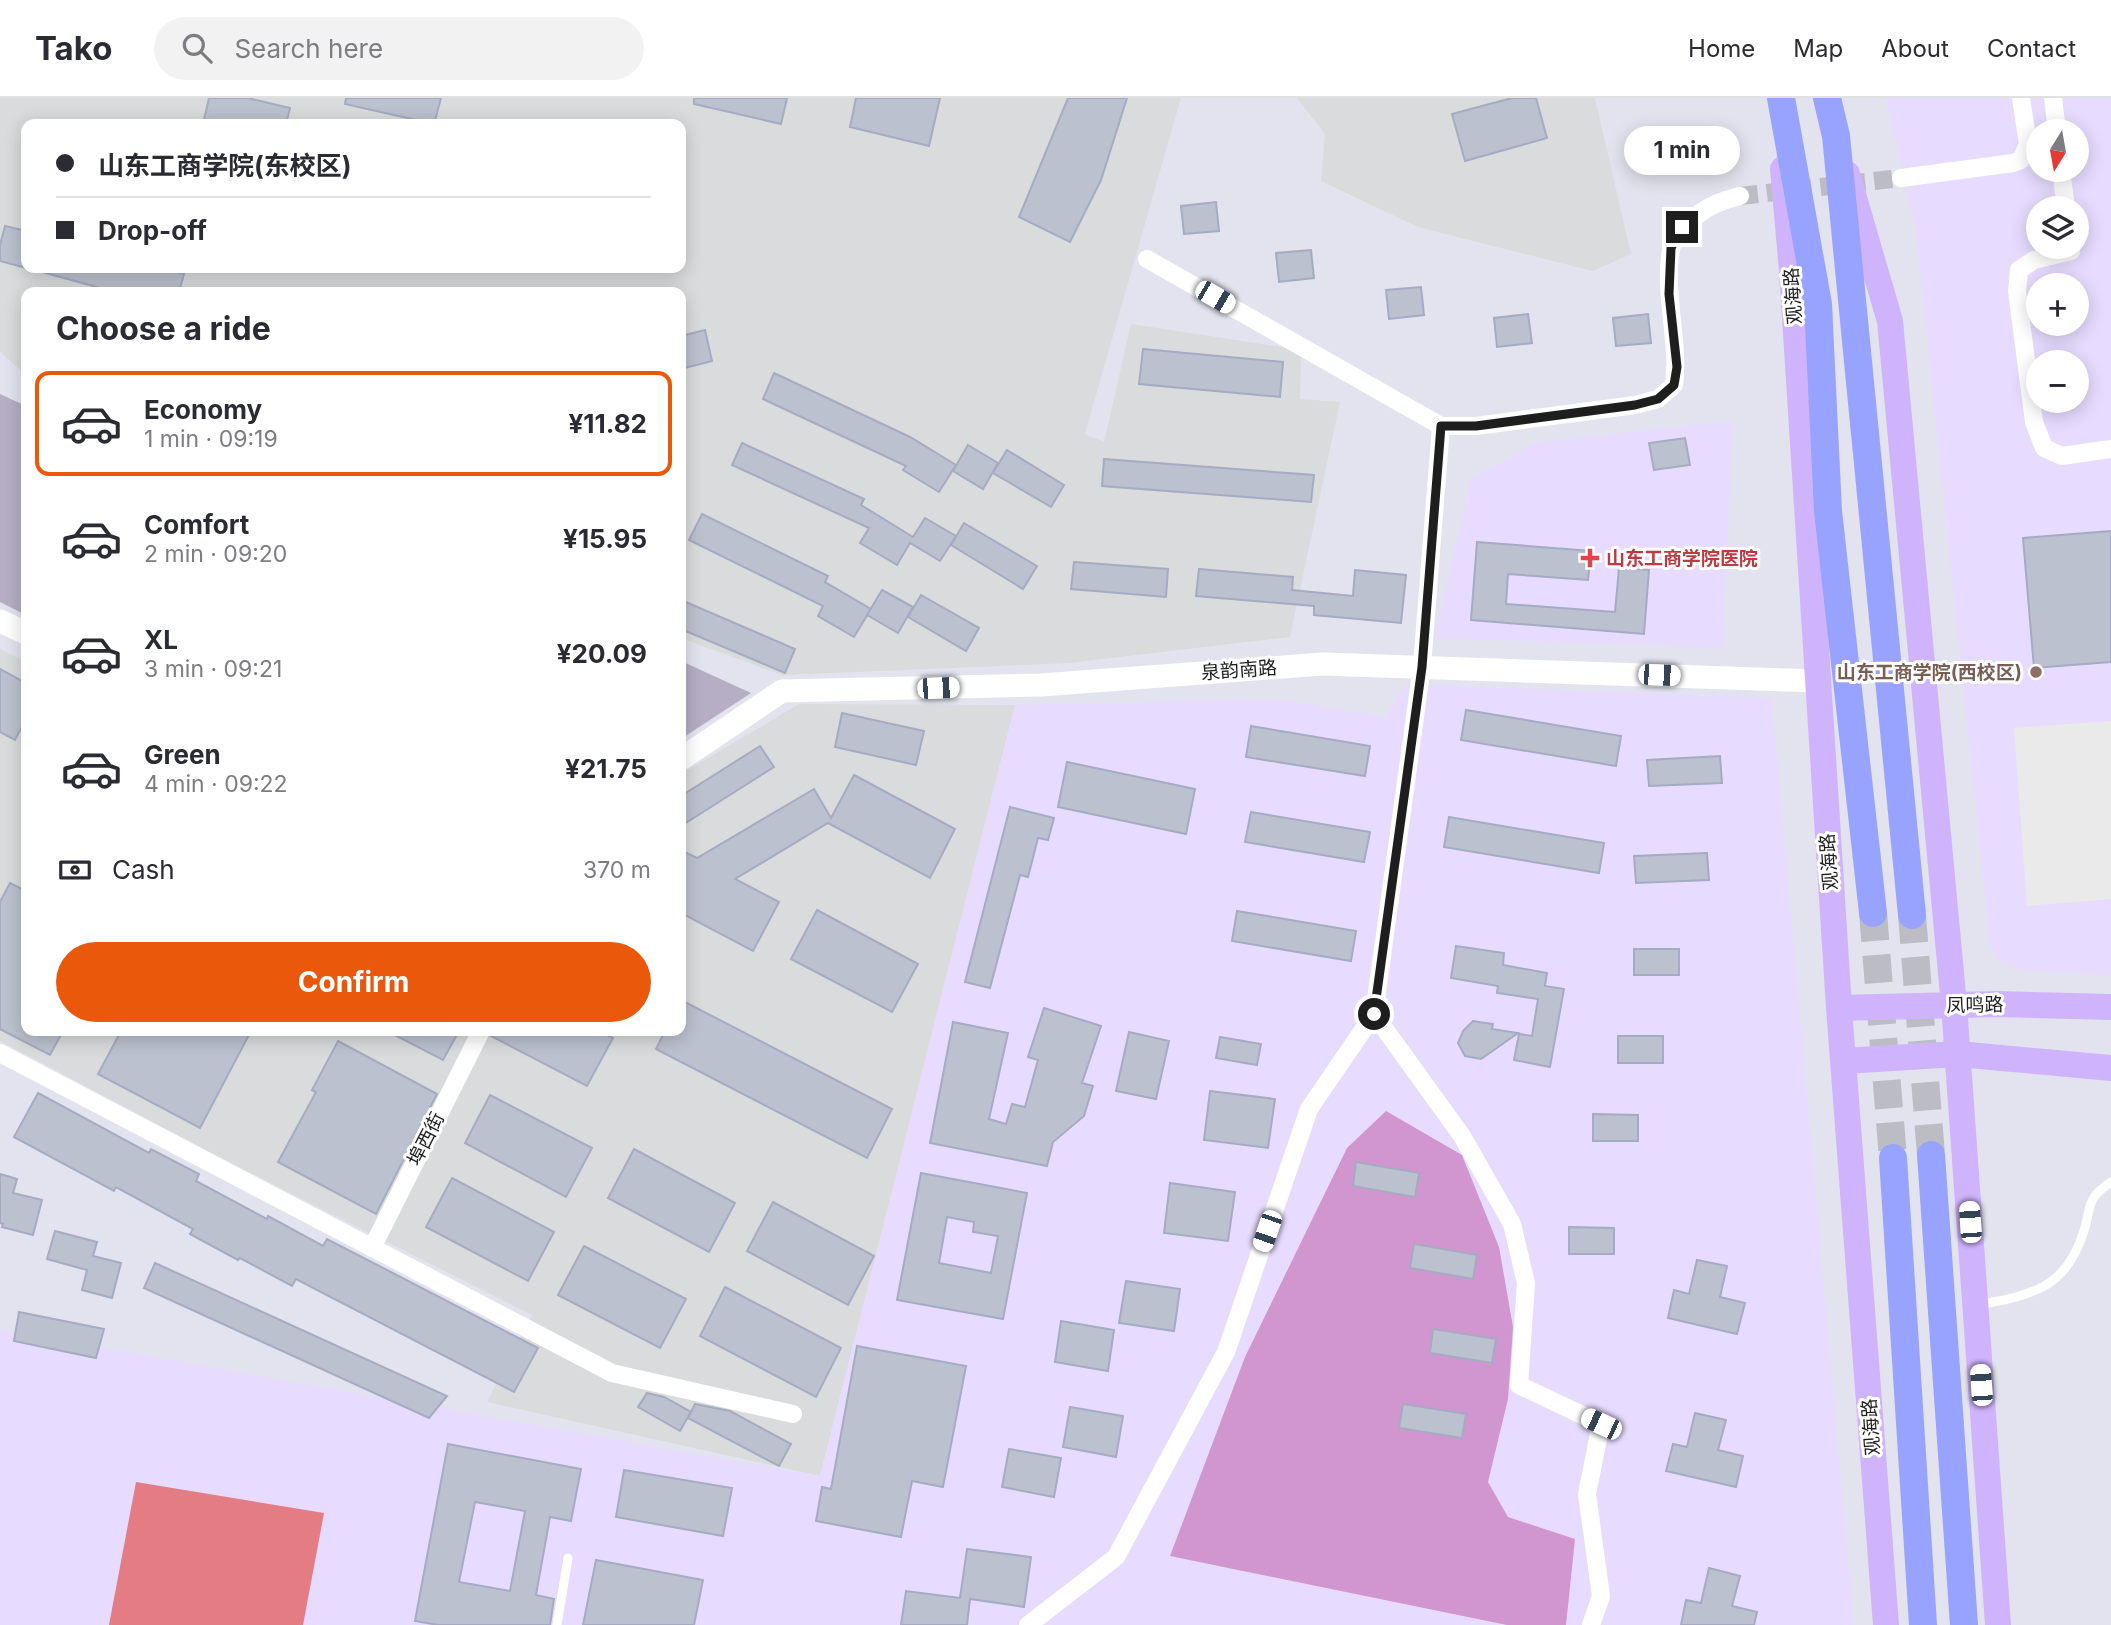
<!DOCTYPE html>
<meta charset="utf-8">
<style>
:root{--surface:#fff;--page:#f2f2f3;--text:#2b2b33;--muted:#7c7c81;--line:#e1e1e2;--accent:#ea580c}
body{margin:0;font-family:Inter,"Noto Sans SC",sans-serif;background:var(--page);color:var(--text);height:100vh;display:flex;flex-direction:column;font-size:26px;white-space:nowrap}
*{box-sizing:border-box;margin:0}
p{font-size:23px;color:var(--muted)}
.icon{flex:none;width:38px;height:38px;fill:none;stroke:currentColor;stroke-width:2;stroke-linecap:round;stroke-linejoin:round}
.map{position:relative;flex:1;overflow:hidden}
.drawer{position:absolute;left:21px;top:189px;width:665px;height:749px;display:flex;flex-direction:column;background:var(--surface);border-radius:14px;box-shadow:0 4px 18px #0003}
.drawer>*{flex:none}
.top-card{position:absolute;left:21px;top:21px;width:665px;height:154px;border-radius:14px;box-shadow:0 4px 18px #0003;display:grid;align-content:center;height:154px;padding:0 35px;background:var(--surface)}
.needle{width:46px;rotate:191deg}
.fabs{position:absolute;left:2026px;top:21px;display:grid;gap:14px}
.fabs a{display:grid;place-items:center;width:63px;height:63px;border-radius:50%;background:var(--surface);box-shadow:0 4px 18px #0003;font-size:35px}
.end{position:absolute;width:32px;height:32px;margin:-16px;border:9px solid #1e1e1e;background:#fff;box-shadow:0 0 0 4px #fff}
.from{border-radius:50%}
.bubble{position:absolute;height:49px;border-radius:24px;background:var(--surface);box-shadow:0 4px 18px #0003;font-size:23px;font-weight:700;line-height:49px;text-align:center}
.car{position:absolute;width:21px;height:42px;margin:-21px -10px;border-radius:9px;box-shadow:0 0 5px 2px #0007;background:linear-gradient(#fff 24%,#345 0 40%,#fff 0 76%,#345 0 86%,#fff 0)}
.top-card b{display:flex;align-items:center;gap:24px;height:66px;font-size:26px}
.top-card b+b{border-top:2px solid var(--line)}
.top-card i{width:18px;height:18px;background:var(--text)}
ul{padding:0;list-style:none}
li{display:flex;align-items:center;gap:21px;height:105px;margin:0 14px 10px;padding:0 21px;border:4px solid transparent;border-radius:14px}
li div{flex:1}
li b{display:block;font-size:26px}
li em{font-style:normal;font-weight:700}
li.on{border-color:var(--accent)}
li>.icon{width:63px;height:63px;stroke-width:1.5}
h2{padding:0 35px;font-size:32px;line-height:84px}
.pay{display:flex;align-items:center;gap:18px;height:77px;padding:0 35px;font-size:26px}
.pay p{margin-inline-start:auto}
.button{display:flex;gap:14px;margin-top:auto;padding:14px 35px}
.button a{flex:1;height:80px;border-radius:42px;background:var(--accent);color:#fff;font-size:28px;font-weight:700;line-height:80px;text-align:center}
header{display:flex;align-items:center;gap:42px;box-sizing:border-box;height:98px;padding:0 35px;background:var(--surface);border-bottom:2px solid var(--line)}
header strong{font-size:33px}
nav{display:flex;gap:38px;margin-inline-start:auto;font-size:24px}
.search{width:490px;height:63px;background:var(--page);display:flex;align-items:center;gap:18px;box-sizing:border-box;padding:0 24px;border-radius:38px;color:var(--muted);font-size:26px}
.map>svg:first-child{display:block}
</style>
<header>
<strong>Tako</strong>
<div class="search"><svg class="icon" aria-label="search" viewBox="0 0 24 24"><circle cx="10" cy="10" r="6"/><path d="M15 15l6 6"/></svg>Search here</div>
<nav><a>Home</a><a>Map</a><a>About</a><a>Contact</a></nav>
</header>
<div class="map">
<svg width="2111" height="1527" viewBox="0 0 2111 1527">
<rect width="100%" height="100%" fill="#e3e3ef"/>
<g fill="#dadbdc" fill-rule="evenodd">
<path d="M 0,0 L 1181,0 L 1085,336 L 1104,344 L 1131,226 L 1301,252 L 1300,301 L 1340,304 L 1290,539 L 1069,565 L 782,577 L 681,540 L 681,194 L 26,194 L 26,277 L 0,254 ZM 26,26 L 681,26 L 681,170 L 26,170 Z"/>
<path d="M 1297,0 L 1595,0 L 1631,156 L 1593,173 L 1418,129 L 1321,83 L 1325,36 Z"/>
<path d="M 0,551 L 26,564 L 26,933 L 681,933 L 681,676 L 799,606 L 1015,607 L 820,1378 L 487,1304 L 532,1217 L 223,1061 L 0,943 Z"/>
</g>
<g fill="#e7dcff" fill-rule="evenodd">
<path d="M 1886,0 L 2111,0 L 2111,877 L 2022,873 L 2005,866 L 1995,856 L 1990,845 L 1916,133 ZM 2039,33 L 2077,33 L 2077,72 L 2039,72 ZM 2039,110 L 2077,110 L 2077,149 L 2039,149 ZM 2039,187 L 2077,187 L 2077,226 L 2039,226 ZM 2039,264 L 2077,264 L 2077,303 L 2039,303 Z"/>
<path d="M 1733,323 L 1723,550 L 1435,540 L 1471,381 L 1537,344 Z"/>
<path d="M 1404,586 L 1772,600 L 1854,1527 L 0,1527 L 0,1231 L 820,1378 L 1015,607 L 1277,601 L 1386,619 Z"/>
</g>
<g fill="#b5aec4">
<path d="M 0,296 L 26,308 L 26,517 L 0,504 Z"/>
<path d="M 681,563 L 751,595 L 681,641 Z"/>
</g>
<path fill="#d195cf" d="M 1386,1013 L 1462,1057 L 1499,1149 L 1513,1229 L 1508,1301 L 1488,1384 L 1508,1419 L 1575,1441 L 1566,1527 L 1507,1527 L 1170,1458 L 1245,1259 L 1347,1050 Z"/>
<path fill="#e37c83" d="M 136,1384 L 324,1415 L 303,1527 L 109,1527 Z"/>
<path fill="#eaeaea" d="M 2111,623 L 2111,801 L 2027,808 L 2014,630 Z"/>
<g fill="#bcc1cf" stroke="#a5abc2" stroke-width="2" fill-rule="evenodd">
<path d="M 209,0 L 248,0 L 290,10 L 286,26 L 203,26 Z"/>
<path d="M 346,0 L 441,0 L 434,26 L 345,6 Z"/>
<path d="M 694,0 L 787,0 L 781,26 L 694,6 Z"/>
<path d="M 856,0 L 940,0 L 929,48 L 850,29 Z"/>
<path d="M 1068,0 L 1127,0 L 1101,82 L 1070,144 L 1019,119 Z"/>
<path d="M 1512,0 L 1536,0 L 1547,40 L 1465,63 L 1452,16 Z"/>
<path d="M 1216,104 L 1219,133 L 1184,136 L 1181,108 Z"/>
<path d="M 5,128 L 26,133 L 26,170 L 0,163 L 0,147 Z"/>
<path d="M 1311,152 L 1314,180 L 1279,184 L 1276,155 Z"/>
<path d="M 43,170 L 162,170 L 184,176 L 179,194 L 115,194 L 42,174 Z"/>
<path d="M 1421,189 L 1424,217 L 1389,221 L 1386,192 Z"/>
<path d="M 1528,216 L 1532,245 L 1497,249 L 1494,220 Z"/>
<path d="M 1648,216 L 1651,245 L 1616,248 L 1613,220 Z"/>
<path d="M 705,232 L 712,263 L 681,271 L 681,238 Z"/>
<path d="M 1143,251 L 1283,264 L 1280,299 L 1139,286 Z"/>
<path d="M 774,275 L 910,339 L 956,367 L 939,394 L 903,372 L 906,368 L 763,301 Z"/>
<path d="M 1685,340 L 1690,367 L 1654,372 L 1649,345 Z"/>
<path d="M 742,345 L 864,401 L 861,407 L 913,439 L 925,420 L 956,438 L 940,463 L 910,445 L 897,467 L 860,445 L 869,430 L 732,367 Z"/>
<path d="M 968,347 L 998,365 L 983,391 L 953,373 Z"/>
<path d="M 1007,352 L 1064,387 L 1051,409 L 993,375 Z"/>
<path d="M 1104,361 L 1314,377 L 1311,404 L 1102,388 Z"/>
<path d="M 702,416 L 828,478 L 825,484 L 871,511 L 854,539 L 818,518 L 823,508 L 689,442 Z"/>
<path d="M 964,425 L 1037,468 L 1023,491 L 951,447 Z"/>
<path d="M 2111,433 L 2111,564 L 2034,570 L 2023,440 Z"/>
<path d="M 1477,444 L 1591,453 L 1588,482 L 1508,476 L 1506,506 L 1615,514 L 1619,470 L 1649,472 L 1644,536 L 1471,522 Z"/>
<path d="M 1074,464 L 1168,471 L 1166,499 L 1071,491 Z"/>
<path d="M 1199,471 L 1293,479 L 1292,492 L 1353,498 L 1355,472 L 1406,477 L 1401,525 L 1314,517 L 1314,508 L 1196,498 Z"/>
<path d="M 882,492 L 913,509 L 898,535 L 867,517 Z"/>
<path d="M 921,497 L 979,530 L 966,553 L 908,519 Z"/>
<path d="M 681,502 L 795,551 L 785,575 L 681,531 Z"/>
<path d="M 0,571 L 26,585 L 26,621 L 15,642 L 0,634 Z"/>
<path d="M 1466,612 L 1621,638 L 1616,668 L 1461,642 Z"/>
<path d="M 842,615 L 924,633 L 916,667 L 835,649 Z"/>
<path d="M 1251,628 L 1370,648 L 1365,678 L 1246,659 Z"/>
<path d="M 760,648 L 774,669 L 681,728 L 681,698 Z"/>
<path d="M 1720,658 L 1722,685 L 1649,688 L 1647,662 Z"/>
<path d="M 1067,664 L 1195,691 L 1186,736 L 1058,709 Z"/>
<path d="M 854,677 L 955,731 L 930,780 L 828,725 L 735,781 L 779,804 L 753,853 L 681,815 L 681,752 L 697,760 L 814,691 L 831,720 Z"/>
<path d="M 1010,709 L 1054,720 L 1048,742 L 1038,740 L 1028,779 L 1020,777 L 990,890 L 965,884 Z"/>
<path d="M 1251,714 L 1370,734 L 1364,764 L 1245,744 Z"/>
<path d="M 1449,719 L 1604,745 L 1599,775 L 1444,749 Z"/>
<path d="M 1707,755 L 1709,782 L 1636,785 L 1634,758 Z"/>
<path d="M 10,785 L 26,793 L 26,933 L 63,933 L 50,957 L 0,931 L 0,804 Z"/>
<path d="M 817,812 L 918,866 L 892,914 L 791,861 Z"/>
<path d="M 1237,813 L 1356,833 L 1351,863 L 1232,843 Z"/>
<path d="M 1456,848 L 1504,855 L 1503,867 L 1547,875 L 1545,888 L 1564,891 L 1550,969 L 1514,962 L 1519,936 L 1532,938 L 1538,901 L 1497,895 L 1498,888 L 1451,880 Z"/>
<rect x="1634" y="851" width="45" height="26"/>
<path d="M 681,902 L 892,1011 L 867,1060 L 656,951 L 665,933 L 681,933 Z"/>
<path d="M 1044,910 L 1101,928 L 1082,985 L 1093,988 L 1084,1018 L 1053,1044 L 1047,1068 L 930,1045 L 953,924 L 1008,935 L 989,1021 L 1006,1026 L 1012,1006 L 1025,1009 L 1038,962 L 1028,959 Z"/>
<path d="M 1473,923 L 1493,926 L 1492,931 L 1518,935 L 1481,961 L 1465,958 L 1458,945 L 1463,933 Z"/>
<path d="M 121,933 L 251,933 L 200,1030 L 98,976 Z"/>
<path d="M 387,933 L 459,933 L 443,962 Z"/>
<path d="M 492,933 L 600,933 L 613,940 L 587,988 L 491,938 Z"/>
<path d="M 1129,934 L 1169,943 L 1156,1001 L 1116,993 Z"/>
<rect x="1618" y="938" width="45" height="27"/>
<path d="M 1220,939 L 1261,946 L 1257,967 L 1216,960 Z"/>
<path d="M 338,943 L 437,996 L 376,1116 L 278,1064 L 316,994 L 312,992 Z"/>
<path d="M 1210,993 L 1275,1001 L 1268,1050 L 1204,1042 Z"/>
<path d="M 38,995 L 149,1055 L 151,1051 L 199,1076 L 196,1083 L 267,1121 L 268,1118 L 323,1148 L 327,1141 L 538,1250 L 514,1294 L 296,1181 L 292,1188 L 240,1160 L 238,1162 L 190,1136 L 193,1131 L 116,1089 L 114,1093 L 14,1039 Z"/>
<path d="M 490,997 L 592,1050 L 566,1099 L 465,1045 Z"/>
<path d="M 1593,1016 L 1638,1017 L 1638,1043 L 1593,1043 Z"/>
<path d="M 634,1051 L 735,1105 L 709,1154 L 608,1100 Z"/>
<path d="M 1356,1064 L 1419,1075 L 1415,1099 L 1353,1088 Z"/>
<path d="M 921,1075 L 1027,1095 L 1003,1221 L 897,1202 ZM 947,1119 L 974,1124 L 973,1134 L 998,1138 L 991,1175 L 939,1165 Z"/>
<path d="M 0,1076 L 17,1081 L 13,1095 L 42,1102 L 33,1137 L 2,1129 L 3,1126 L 0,1125 Z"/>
<path d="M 452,1080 L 554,1134 L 528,1183 L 426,1129 Z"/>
<path d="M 1170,1085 L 1235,1094 L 1228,1143 L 1164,1135 Z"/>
<path d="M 773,1104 L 874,1158 L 848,1207 L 747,1153 Z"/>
<path d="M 1569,1129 L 1614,1130 L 1614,1156 L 1569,1156 Z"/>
<path d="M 55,1133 L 97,1144 L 93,1158 L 121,1165 L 112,1200 L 82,1192 L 87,1172 L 47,1161 Z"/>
<path d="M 1414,1146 L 1477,1157 L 1473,1181 L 1410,1170 Z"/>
<path d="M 584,1148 L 686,1201 L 660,1250 L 558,1197 Z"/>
<path d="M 1697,1162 L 1727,1168 L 1720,1199 L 1745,1205 L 1737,1236 L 1668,1220 L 1674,1192 L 1689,1196 Z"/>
<path d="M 155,1165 L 447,1298 L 429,1320 L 144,1190 Z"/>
<path d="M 1126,1183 L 1180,1191 L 1174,1233 L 1119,1225 Z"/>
<path d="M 725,1189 L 841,1250 L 816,1299 L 700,1238 Z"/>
<path d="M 19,1214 L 104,1231 L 96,1260 L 14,1243 Z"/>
<path d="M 1061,1223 L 1114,1232 L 1108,1273 L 1055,1264 Z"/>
<path d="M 1433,1231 L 1496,1241 L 1492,1265 L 1430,1255 Z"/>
<path d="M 857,1248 L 966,1268 L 943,1389 L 912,1383 L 901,1439 L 816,1423 L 822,1389 L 831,1391 Z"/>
<path d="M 647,1295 L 664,1299 L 691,1314 L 680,1333 L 638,1309 Z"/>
<path d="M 695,1306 L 730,1313 L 791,1346 L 779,1368 L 688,1320 Z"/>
<path d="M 1403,1306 L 1466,1316 L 1462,1340 L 1399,1330 Z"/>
<path d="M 1070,1309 L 1123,1318 L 1116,1359 L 1063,1349 Z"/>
<path d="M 1695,1315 L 1726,1322 L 1718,1352 L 1743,1358 L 1736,1389 L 1666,1373 L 1673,1346 L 1687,1349 Z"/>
<path d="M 448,1346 L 581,1371 L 571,1423 L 550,1419 L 536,1497 L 554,1501 L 550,1527 L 438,1527 L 415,1523 ZM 475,1404 L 525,1413 L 510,1493 L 459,1484 Z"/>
<path d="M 1009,1351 L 1061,1360 L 1054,1399 L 1002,1389 Z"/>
<path d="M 624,1372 L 732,1390 L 723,1438 L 616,1419 Z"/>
<path d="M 967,1451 L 1031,1459 L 1024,1509 L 970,1501 L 967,1527 L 901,1527 L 906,1493 L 960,1500 Z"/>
<path d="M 596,1462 L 703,1482 L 694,1527 L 583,1527 Z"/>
<path d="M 1709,1470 L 1740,1478 L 1732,1508 L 1757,1514 L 1754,1527 L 1681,1527 L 1686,1502 L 1701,1505 Z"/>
</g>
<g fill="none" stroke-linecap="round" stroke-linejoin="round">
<path stroke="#bcbcc5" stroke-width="18" stroke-dasharray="18 9" stroke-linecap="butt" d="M 1740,98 L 1901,80"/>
<g stroke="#bcbcc5" stroke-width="28" stroke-dasharray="28 14" stroke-linecap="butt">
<path d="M 1873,815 L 1893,1060"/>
<path d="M 1912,817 L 1931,1057"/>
</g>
<g stroke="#fff" stroke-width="9">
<path d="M 1977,1207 C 2032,1197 2066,1191 2084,1133 C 2092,1107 2085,1102 2111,1084"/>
<path d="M 557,1527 L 568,1460"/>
</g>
<g stroke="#fff" stroke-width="18">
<path d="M 2053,0 L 2057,33"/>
<path d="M 2061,72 L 2066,110"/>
<path d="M 1901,80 L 2013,65 L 2021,62 L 2028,46 L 2021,0"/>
<path d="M 2071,149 L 2071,153 L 2034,162 L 2019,172 L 2017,193 L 2034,324 L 2044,350 L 2062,358 L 2111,351"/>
<path d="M 1147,161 L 1441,328 L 1476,328 L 1635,307 L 1658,301 L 1674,287 C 1680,243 1663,197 1671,152 C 1673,137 1685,127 1696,118 C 1709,107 1723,102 1740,98"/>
<path d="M 1441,328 L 1422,568 L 1374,916 L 1462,1038 L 1512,1126 L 1526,1185 L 1519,1287 L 1601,1326 L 1587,1396 L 1601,1498 L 1591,1527"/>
<path d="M 0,955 L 612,1275 L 793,1316"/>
<path d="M 372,1150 L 481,933"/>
<path d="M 1028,1527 L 1116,1459 L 1226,1254 L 1309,1011 L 1374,916"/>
</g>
<g stroke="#fff" stroke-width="23">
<path d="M 0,523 L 26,535"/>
<path d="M 681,661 L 782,593 L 1041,587 L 1323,566 L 1817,583"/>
</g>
<g stroke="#cfb4fd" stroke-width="26">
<path d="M 1783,71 L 1792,173 L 1839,910 L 1886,1527"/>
<path d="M 1847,76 L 1890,223 L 1954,907 L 1998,1527"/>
<path d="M 1839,910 L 1998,906 L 2111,909"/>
<path d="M 1844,963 L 1958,956 L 2111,970"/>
</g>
<g stroke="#98a3ff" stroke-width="28">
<path d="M 1781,0 L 1818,206 L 1828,413 L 1873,815"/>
<path d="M 1827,0 L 1836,38 L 1912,817"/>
<path d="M 1931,1057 L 1964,1527"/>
<path d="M 1893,1060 L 1923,1527"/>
</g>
</g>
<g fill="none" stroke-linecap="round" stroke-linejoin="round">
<path stroke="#1e1e1e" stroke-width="9" d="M 1374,916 L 1422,569 L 1441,328 L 1476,328 L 1635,307 L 1658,301 L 1674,287 L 1677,269 L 1669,196 L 1671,150 L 1682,129"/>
</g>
<path fill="#e0444e" stroke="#fff" stroke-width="2.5" d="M1586.5 449.5h7v7h7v7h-7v7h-7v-7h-7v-7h7z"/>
<circle fill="#8d6e63" stroke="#fff" stroke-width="2.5" cx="2036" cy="574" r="7"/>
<g text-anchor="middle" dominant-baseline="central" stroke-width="6" stroke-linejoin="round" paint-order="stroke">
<g font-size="19" fill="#1e1e1e" stroke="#fff">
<text transform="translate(1793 198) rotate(-94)">观海路</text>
<text transform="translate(1239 572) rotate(-4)">泉韵南路</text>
<text transform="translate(1829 764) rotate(-94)">观海路</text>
<text transform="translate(1975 907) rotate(-1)">凤鸣路</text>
<text transform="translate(426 1041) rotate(-63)">埠西街</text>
<text transform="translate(1871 1329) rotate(-94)">观海路</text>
</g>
<g font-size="19" font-weight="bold" fill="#be3a42" stroke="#fff" text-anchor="start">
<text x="1606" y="460">山东工商学院医院</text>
</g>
<g font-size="19" font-weight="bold" fill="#785e54" stroke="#fff" text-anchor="end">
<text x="2022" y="574">山东工商学院(西校区)</text>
</g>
</g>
</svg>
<div class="fabs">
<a><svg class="needle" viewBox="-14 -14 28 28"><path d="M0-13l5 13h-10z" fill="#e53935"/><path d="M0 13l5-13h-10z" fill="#7c7c81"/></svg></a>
<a><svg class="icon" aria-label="layers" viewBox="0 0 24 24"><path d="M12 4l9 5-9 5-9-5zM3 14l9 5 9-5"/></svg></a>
<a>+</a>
<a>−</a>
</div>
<i class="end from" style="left:1374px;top:916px"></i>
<i class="end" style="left:1682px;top:129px"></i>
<div class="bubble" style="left:1624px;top:28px;width:116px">1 min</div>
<i class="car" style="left:1215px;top:199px;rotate:120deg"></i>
<i class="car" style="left:1659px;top:577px;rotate:92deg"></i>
<i class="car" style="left:938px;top:590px;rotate:88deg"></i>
<i class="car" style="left:1970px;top:1124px;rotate:356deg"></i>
<i class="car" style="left:1267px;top:1133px;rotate:199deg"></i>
<i class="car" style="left:1981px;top:1287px;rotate:356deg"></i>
<i class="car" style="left:1601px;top:1326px;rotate:295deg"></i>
<div class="top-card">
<b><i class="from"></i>山东工商学院(东校区)</b>
<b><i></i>Drop-off</b>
</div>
<section class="drawer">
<h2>Choose a ride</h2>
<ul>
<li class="on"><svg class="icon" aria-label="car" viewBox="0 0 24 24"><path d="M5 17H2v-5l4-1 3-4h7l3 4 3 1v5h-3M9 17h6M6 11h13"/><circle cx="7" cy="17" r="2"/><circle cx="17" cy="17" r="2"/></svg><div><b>Economy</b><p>1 min · 09:19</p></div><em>¥11.82</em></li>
<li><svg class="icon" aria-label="car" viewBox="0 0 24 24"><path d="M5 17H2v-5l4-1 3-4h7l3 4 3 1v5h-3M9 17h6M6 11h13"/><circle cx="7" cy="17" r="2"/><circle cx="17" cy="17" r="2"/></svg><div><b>Comfort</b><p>2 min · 09:20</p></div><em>¥15.95</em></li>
<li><svg class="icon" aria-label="car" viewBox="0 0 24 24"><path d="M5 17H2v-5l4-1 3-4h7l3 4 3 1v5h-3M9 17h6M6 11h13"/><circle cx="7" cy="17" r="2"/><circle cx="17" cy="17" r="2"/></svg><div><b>XL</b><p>3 min · 09:21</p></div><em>¥20.09</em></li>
<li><svg class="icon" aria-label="car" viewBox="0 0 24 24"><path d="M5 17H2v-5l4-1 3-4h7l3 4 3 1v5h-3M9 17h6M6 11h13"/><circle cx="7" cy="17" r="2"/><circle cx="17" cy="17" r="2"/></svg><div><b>Green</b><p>4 min · 09:22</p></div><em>¥21.75</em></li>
</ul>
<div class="pay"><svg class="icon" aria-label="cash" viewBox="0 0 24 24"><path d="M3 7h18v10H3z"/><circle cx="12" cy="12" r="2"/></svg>Cash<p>370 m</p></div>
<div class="button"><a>Confirm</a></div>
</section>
</div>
